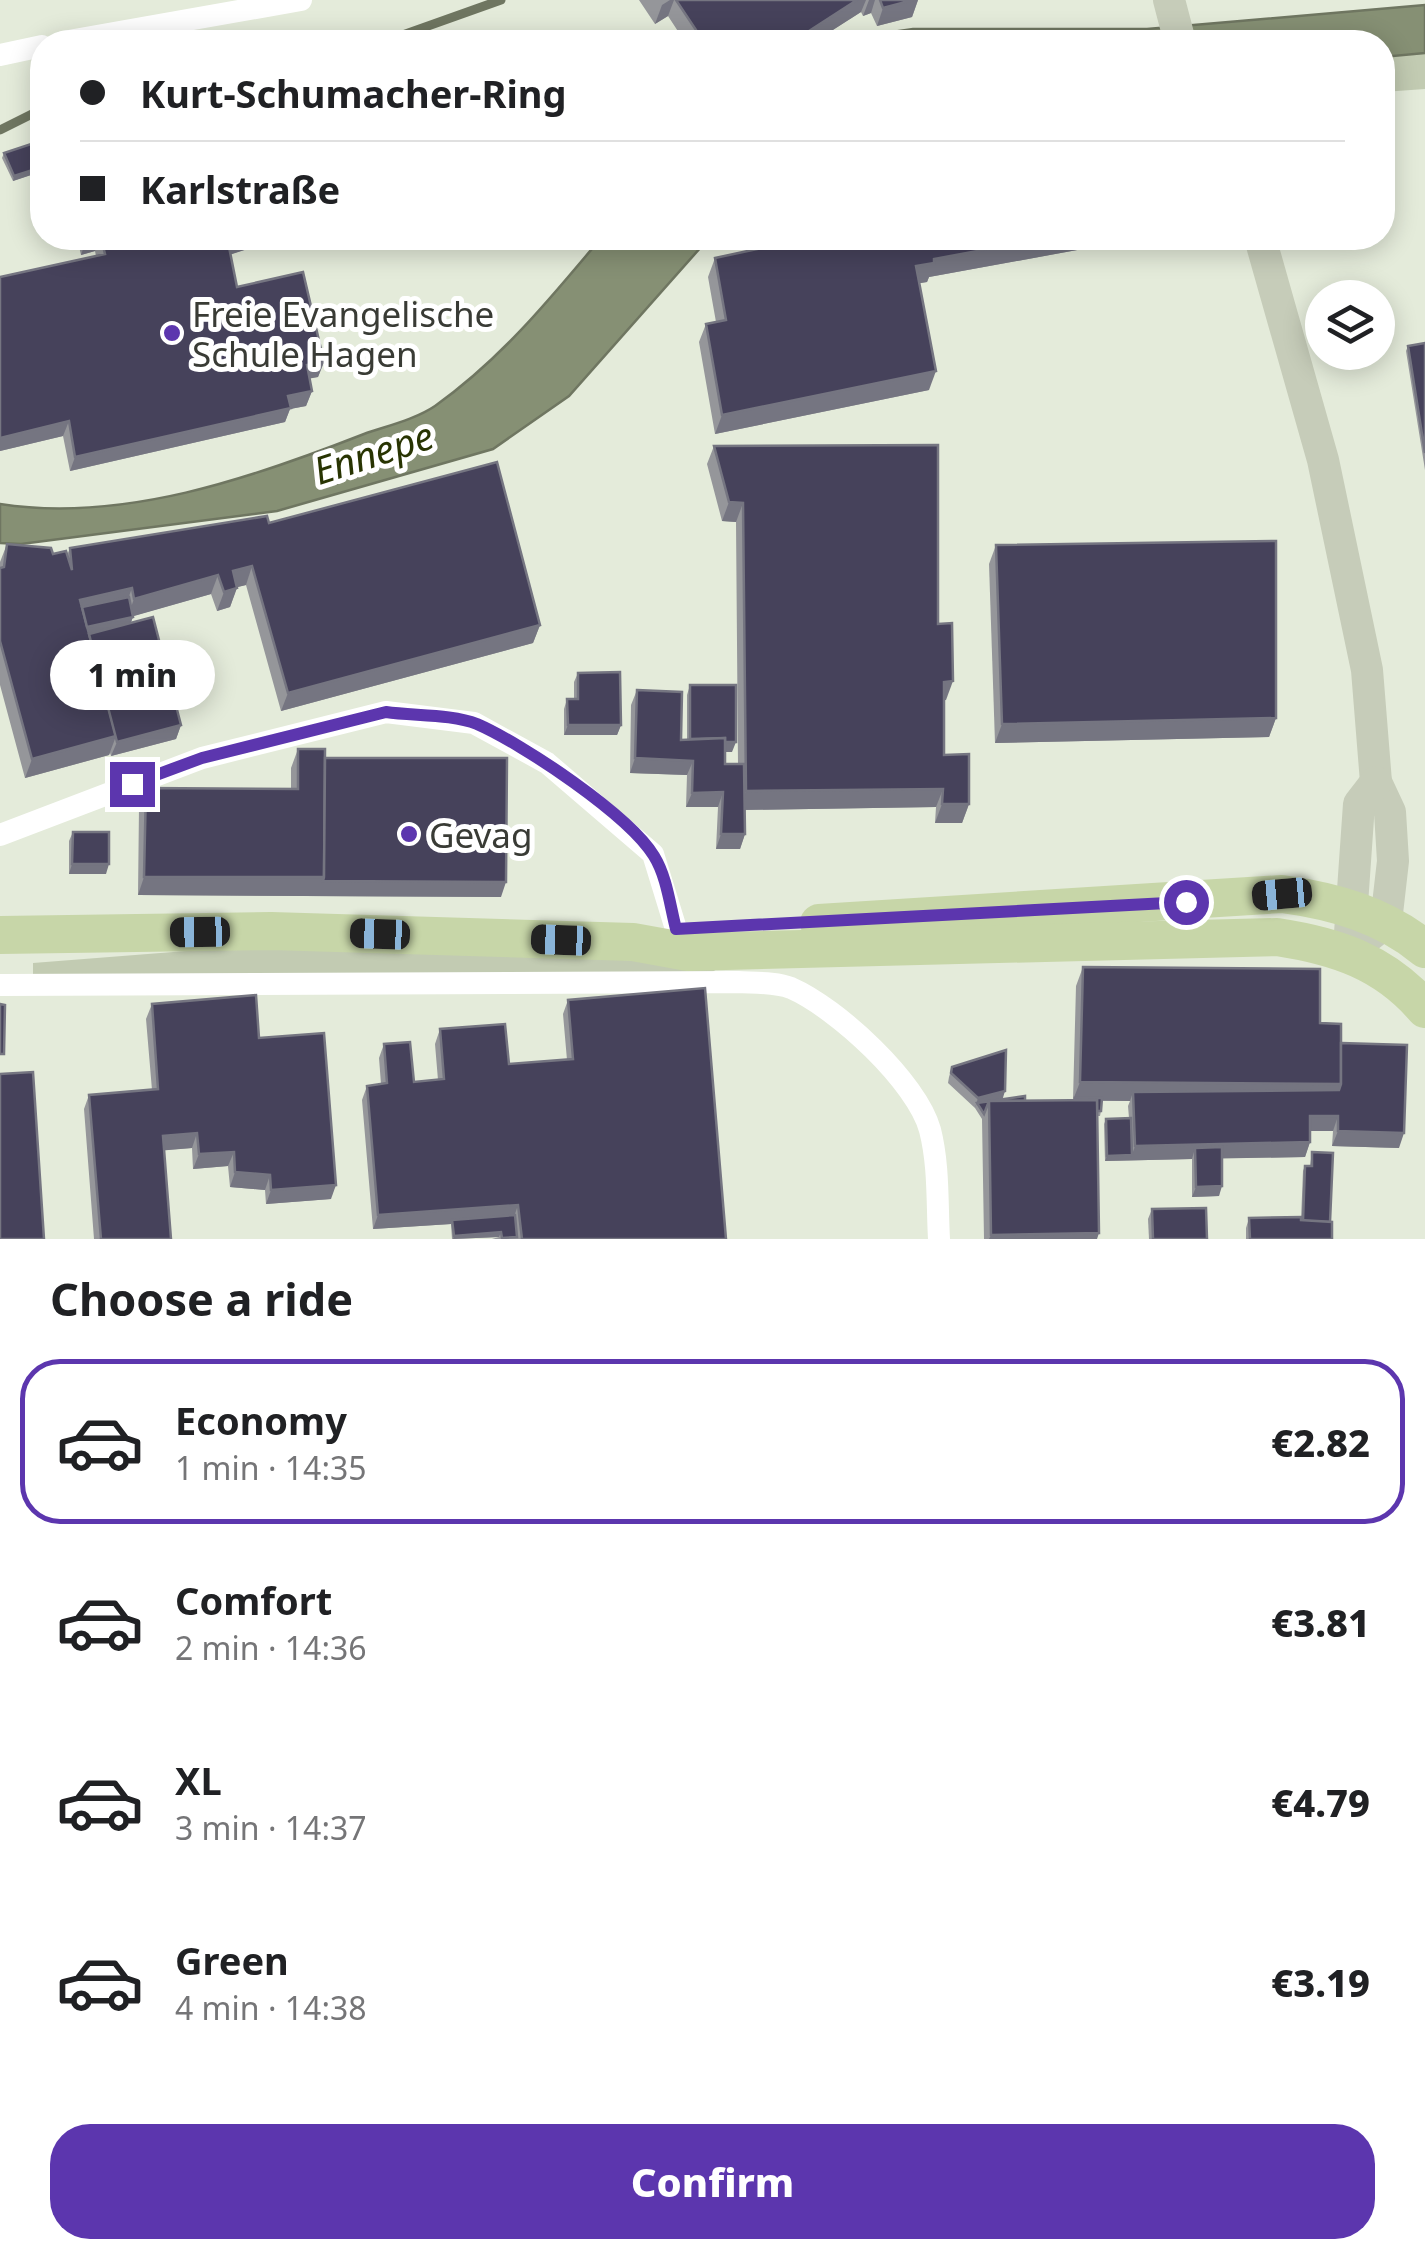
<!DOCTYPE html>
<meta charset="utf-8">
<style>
:root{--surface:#fff;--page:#f2f2f2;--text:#202124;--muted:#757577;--line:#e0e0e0;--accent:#5c36ae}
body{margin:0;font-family:"Noto Sans",sans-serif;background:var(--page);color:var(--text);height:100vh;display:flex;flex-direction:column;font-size:38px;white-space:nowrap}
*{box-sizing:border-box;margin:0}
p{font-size:32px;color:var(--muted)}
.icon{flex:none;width:55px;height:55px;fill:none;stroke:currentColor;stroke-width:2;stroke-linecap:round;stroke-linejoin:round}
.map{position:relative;height:1239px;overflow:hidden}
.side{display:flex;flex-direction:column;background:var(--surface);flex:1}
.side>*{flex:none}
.hud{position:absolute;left:30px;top:30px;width:1365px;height:220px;border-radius:40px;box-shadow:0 5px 25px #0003;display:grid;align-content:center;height:220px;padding:0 50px;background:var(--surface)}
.controls{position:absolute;left:1305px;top:280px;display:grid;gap:20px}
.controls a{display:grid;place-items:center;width:90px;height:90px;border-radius:50%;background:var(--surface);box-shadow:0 5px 25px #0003;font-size:50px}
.end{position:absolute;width:45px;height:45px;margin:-22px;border:12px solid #5c36ae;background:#fff;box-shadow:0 0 0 5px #fff}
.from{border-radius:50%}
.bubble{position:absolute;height:70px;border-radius:35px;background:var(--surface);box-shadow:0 5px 25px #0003;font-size:32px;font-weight:800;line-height:70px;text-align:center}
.car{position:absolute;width:30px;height:60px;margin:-30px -15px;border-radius:12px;box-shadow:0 0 8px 2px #0007;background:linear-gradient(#222 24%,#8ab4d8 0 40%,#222 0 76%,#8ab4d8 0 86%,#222 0)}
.hud b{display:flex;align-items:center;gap:35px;height:95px;font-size:38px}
.hud b+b{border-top:2px solid var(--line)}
.hud i{width:25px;height:25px;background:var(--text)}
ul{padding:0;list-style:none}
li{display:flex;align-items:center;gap:30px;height:165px;margin:0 20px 15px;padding:0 30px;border:5px solid transparent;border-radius:40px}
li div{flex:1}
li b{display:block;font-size:38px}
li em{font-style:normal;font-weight:800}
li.on{border-color:var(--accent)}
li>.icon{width:90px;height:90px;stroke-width:1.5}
h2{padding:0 50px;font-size:45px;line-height:120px}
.button{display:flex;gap:20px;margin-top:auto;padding:20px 50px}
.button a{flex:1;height:115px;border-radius:40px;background:var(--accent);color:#fff;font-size:40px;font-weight:800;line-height:115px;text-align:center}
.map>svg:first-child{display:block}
</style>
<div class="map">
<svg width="1425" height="1239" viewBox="0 0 1425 1239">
<rect width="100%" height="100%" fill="#e4ebda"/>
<g fill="#c2cbb2">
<path d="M 1425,53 L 1425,89 L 1383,92 L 1383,57 Z"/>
<path d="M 237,947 L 291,947 L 724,964 L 711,973 L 33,975 L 33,963 Z"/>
</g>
<g fill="#869074" stroke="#6f7661" stroke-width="2.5">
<path d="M 1425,5 L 1425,53 L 1383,57 L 1382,42 L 822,42 L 913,29 L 1147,29 Z"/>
<path d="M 601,238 L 709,238 L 569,396 L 493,449 L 277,511 L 21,544 L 0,543 L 0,504 C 122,523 252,478 364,434 C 387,426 416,419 435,406 C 501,359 550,299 601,238 Z"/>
</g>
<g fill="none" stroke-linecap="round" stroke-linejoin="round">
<g stroke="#6f7661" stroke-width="9">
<path d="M 383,42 L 501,0"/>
<path d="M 0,130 L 42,109"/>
</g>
<g stroke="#fff" stroke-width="22">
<path d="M 63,42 L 301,0"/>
<path d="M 0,55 L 42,46"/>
<path d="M 0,835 L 202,758 L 386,712 L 474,723 L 547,763 L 653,854 L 676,929"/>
<path d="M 0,985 L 738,982 C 754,983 776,982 791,988 C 837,1008 917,1082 930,1130 C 939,1165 937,1203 939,1239"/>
</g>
<g stroke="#c6ccb9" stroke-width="32">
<path d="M 1169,0 L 1180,42"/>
<path d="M 1260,238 L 1323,460 L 1367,670 L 1376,782 L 1390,812 L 1393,861 L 1386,922 L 1349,952"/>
<path d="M 1350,933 L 1359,804 L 1376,782"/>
</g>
<g stroke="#c7d6a8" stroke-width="38">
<path d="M 819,923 L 1282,894 C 1334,901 1384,915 1425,949"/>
<path d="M 0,935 L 271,931 L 633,942 L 688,952 L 1277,937 C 1336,946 1385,962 1425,1009"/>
</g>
</g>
<g fill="#95969a">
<path d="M 639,0 L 918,0 L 912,17 L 877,26 L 871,13 L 863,16 L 861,12 L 814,42 L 685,42 L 668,16 L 655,24 Z"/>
<path d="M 42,112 L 42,145 L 32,125 L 36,116 Z"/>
<path d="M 4,153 L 39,168 L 37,173 L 13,181 L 2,158 Z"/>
<path d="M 77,238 L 282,238 L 231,254 L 237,287 L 324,362 L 318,377 L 310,378 L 312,391 L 306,406 L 290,409 L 285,422 L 70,471 L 63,436 L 0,451 L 0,277 L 96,256 L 95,251 L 81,255 Z"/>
<path d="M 744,238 L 1143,238 L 929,277 L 927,282 L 919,283 L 929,390 L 715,434 L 699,342 L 706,324 L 716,322 L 708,277 L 715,258 L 747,251 Z"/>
<path d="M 1425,343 L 1425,470 L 1406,351 L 1408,346 Z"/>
<path d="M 714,446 L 938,624 L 946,700 L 944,700 L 944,755 L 969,804 L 962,823 L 935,823 L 936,807 L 745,810 L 745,834 L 740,849 L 716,849 L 718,807 L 686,807 L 687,775 L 630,773 L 631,705 L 637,690 L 681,740 L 687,740 L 687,695 L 690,685 L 732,752 L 725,752 L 725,764 L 738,764 L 736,522 L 722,521 L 707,464 Z"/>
<path d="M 269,523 L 540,625 L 533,643 L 281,711 L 246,585 L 237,587 L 230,607 L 217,611 L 211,594 L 133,616 L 131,623 L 181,725 L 176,739 L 111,756 L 110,753 L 109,755 L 25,778 L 0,685 L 0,562 L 7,544 L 53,554 L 67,555 L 70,548 Z"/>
<path d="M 996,545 L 1276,718 L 1269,737 L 995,743 L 989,564 Z"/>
<path d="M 578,673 L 621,725 L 617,735 L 564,735 L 564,709 L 567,699 L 574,699 L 574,682 Z"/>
<path d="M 298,749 L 325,758 L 501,897 L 138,895 L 139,807 L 146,788 L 291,789 L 291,768 Z"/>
<path d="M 73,832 L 106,874 L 69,874 L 69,841 Z"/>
<path d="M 1083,967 L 1320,1023 L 1341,1043 L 1399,1148 L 1332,1146 L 1333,1131 L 1310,1131 L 1310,1142 L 1305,1157 L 1222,1158 L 1219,1196 L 1192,1197 L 1192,1159 L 1105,1161 L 1104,1124 L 1106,1119 L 1129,1118 L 1128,1106 L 1130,1101 L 1102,1101 L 1101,1111 L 1100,1116 L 1097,1116 L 1097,1239 L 984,1239 L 982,1119 L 975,1108 L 948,1083 L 949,1077 L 952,1067 L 1002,1099 L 1025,1101 L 1073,1100 L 1076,986 Z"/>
<path d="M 568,1000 L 726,1239 L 492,1239 L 499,1237 L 452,1239 L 451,1224 L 373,1229 L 362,1100 L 367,1086 L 381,1084 L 379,1058 L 384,1044 L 414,1082 L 438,1080 L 435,1044 L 440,1029 L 509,1064 L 567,1060 L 563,1014 Z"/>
<path d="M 152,1004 L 259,1038 L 331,1199 L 266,1204 L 265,1190 L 230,1187 L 228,1166 L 193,1169 L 192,1148 L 164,1150 L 171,1239 L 94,1239 L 84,1109 L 89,1095 L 152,1090 L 146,1019 Z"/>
<path d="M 1312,1152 L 1330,1222 L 1332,1239 L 1246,1239 L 1246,1228 L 1249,1218 L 1301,1220 L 1303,1171 L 1305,1166 L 1310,1166 Z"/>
<path d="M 1152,1209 L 1207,1239 L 1149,1239 L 1148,1219 Z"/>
</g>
<g fill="#757581">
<path d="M 670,0 L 674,0 L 668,16 L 655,24 L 662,5 Z"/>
<path d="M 857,0 L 866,0 L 861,12 L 814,42 L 792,42 Z"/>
<path d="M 869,0 L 875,0 L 871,13 L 863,16 Z"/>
<path d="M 913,0 L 918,0 L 912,17 L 877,26 L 883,8 Z"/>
<path d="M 39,168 L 37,173 L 13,181 L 14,176 Z"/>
<path d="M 101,238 L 95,251 L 81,255 L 86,240 Z"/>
<path d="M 243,238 L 282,238 L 223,257 L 228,242 Z"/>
<path d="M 1048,238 L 1143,238 L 929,277 L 927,282 L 909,285 L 916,266 L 934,259 Z"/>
<path d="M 324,362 L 318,377 L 302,380 L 307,365 Z"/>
<path d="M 936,371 L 929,390 L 715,434 L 722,415 Z"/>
<path d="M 312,391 L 306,406 L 290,409 L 285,422 L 70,471 L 75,457 L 288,396 Z"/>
<path d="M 69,421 L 63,436 L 0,451 L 0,438 Z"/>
<path d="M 729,502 L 743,503 L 736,522 L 722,521 Z"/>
<path d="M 252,566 L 246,585 L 226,590 L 233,571 Z"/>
<path d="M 218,575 L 211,594 L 127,618 L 134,599 Z"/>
<path d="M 132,588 L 125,607 L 79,617 L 80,600 Z"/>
<path d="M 237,588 L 230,607 L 217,611 L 224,592 Z"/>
<path d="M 133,617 L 129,627 L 78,637 L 81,628 Z"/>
<path d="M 540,625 L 533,643 L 281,711 L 288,693 Z"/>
<path d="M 953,681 L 946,700 L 937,701 L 944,682 Z"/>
<path d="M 1276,718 L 1269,737 L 995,743 L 1002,724 Z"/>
<path d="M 181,725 L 176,739 L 111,756 L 117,742 Z"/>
<path d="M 568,725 L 621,725 L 617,735 L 564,735 Z"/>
<path d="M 116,736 L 109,755 L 25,778 L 32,759 Z"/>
<path d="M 690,742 L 736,742 L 732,752 L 687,752 Z"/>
<path d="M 635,758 L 693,761 L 687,775 L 630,773 Z"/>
<path d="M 943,789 L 936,807 L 739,810 L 746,791 Z"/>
<path d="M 723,792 L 718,807 L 686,807 L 692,793 Z"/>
<path d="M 942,804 L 969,804 L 962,823 L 935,823 Z"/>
<path d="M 721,834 L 745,834 L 740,849 L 716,849 Z"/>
<path d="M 72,864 L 109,864 L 106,874 L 69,874 Z"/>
<path d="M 144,877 L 324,877 L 506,882 L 501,897 L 138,895 Z"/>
<path d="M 1080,1082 L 1341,1084 L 1334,1103 L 1133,1092 L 1130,1101 L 1073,1100 Z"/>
<path d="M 1005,1091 L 1002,1101 L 977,1103 L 975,1108 L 978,1098 Z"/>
<path d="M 1310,1116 L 1338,1116 L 1333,1131 L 1304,1131 Z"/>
<path d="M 1338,1131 L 1404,1133 L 1399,1148 L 1332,1146 Z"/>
<path d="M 197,1133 L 192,1148 L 157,1151 L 163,1136 Z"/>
<path d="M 1310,1142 L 1305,1157 L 1195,1159 L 1195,1148 L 1192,1159 L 1105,1161 L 1107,1156 L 1132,1155 L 1135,1146 Z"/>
<path d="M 234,1152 L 228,1166 L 193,1169 L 199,1154 Z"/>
<path d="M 235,1172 L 270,1175 L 265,1190 L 230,1187 Z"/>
<path d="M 336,1185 L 331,1199 L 266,1204 L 271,1190 Z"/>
<path d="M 1222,1186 L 1219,1196 L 1192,1197 L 1196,1187 Z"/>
<path d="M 518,1205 L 513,1220 L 452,1220 L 451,1224 L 373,1229 L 378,1215 Z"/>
<path d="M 501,1232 L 499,1237 L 453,1239 L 454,1236 Z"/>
<path d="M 1099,1233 L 1097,1239 L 989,1239 L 991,1235 Z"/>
</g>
<g fill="#46425b" stroke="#757581" stroke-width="2.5">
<path d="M 676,0 L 857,0 L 792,42 L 704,42 Z"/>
<path d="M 880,0 L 913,0 L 883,8 Z"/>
<path d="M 42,112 L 42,128 L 36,116 Z"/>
<path d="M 31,144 L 39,168 L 14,176 L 4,153 Z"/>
<path d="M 101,238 L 243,238 L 228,242 L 237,287 L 303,272 L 324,362 L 307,365 L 312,391 L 288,396 L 291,408 L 75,457 L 69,421 L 0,438 L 0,277 L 105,254 Z"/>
<path d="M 754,238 L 1048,238 L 934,259 L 934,263 L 916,266 L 936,371 L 722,415 L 706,324 L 726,320 L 715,258 L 757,249 Z"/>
<path d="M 1425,343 L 1425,453 L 1408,346 Z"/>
<path d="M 938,445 L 938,624 L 952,623 L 953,681 L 944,682 L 944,755 L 969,754 L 969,804 L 942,804 L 943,789 L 746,791 L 743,503 L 729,502 L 714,446 Z"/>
<path d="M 497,462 L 540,625 L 288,693 L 252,566 L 233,571 L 237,588 L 224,592 L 218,575 L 134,599 L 132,588 L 80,600 L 116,736 L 32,759 L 0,641 L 0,568 L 4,567 L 7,544 L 51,548 L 53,554 L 66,551 L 72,570 L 70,548 L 267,516 L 269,523 Z"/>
<path d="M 1276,541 L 1276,718 L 1002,724 L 996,545 Z"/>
<path d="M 129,597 L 133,617 L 87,627 L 82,607 Z"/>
<path d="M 153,617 L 181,725 L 117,742 L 89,634 Z"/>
<path d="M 620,672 L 621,725 L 568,725 L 567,699 L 578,699 L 578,673 Z"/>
<path d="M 690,685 L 736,685 L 736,742 L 725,742 L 725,738 L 690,739 Z"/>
<path d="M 637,690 L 682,692 L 681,740 L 725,738 L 725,764 L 744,764 L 745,834 L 721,834 L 723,792 L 692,793 L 693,761 L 635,758 Z"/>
<path d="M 298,749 L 325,749 L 324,877 L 144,877 L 146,788 L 298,789 Z"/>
<path d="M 325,758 L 507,758 L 506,882 L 323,881 L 324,877 Z"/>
<path d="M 73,832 L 109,832 L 109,864 L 72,864 Z"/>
<path d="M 1083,967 L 1320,969 L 1320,1023 L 1341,1024 L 1341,1084 L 1080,1082 Z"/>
<path d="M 705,988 L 726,1239 L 522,1239 L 518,1205 L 378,1215 L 367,1086 L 387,1083 L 384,1044 L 410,1042 L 414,1082 L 444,1079 L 440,1029 L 505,1024 L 509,1064 L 573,1059 L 568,1000 Z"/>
<path d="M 256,995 L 259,1038 L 324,1033 L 336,1185 L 271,1190 L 270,1175 L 235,1172 L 234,1152 L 199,1154 L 197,1133 L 163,1136 L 171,1239 L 101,1239 L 89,1095 L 158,1089 L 152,1004 Z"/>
<path d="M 0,1004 L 5,1005 L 4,1054 L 0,1054 Z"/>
<path d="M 1341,1043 L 1407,1045 L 1404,1133 L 1338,1131 L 1338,1116 L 1310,1116 L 1310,1142 L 1135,1146 L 1133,1092 L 1339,1090 L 1341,1084 Z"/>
<path d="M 1006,1050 L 1005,1091 L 978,1098 L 951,1073 L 952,1067 Z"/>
<path d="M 33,1072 L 44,1239 L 0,1239 L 0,1074 Z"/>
<path d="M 1025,1096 L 1025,1101 L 989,1101 L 984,1114 L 977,1103 Z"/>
<path d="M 1075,1098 L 1102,1098 L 1101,1111 L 1097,1111 L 1097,1100 L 1076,1101 Z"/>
<path d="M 1097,1100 L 1099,1233 L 991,1235 L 989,1101 Z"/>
<path d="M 1131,1118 L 1132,1155 L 1107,1156 L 1106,1119 Z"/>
<path d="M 1222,1147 L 1222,1186 L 1196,1187 L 1195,1148 Z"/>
<path d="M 1312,1152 L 1333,1153 L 1330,1222 L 1303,1221 L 1305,1166 L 1312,1166 Z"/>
<path d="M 1206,1208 L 1207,1239 L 1153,1239 L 1152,1209 Z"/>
<path d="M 515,1215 L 517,1237 L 502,1238 L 501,1232 L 454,1236 L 452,1220 Z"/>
<path d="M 1301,1217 L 1301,1220 L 1332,1222 L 1332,1239 L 1250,1239 L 1249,1218 Z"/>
</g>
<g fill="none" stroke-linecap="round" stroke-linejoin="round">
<path stroke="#5c36ae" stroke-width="12" d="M 132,784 L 202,758 L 386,712 C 414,716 452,714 477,724 C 523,744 629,815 654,856 C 667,877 670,906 676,929 L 1186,902"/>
</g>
<g fill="#5c36ae" stroke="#fff" stroke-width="4">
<circle cx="172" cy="333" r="10"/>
<circle cx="409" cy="834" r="10"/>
</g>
<g text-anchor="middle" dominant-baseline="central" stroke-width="10" stroke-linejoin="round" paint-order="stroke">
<g font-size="35" fill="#393b35" stroke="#fff" text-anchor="start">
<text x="192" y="313">Freie Evangelische<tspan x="192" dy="40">Schule Hagen</tspan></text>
<text x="429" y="834">Gevag</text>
</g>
<g font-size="38" font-style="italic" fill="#283402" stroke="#fff">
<text transform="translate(373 452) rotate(-18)">Ennepe</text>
</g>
</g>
</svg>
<div class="controls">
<a><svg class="icon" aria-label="layers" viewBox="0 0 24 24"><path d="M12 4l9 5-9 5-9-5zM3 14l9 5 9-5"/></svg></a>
</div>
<i class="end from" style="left:1186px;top:902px"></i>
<i class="end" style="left:132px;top:784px"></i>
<div class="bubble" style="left:50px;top:640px;width:165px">1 min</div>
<i class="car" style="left:1282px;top:894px;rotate:265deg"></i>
<i class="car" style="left:200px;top:932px;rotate:269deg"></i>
<i class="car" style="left:380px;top:934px;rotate:272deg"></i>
<i class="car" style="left:561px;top:940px;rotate:272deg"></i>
<div class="hud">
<b><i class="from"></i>Kurt-Schumacher-Ring</b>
<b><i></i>Karlstraße</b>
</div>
</div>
<section class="side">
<h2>Choose a ride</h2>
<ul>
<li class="on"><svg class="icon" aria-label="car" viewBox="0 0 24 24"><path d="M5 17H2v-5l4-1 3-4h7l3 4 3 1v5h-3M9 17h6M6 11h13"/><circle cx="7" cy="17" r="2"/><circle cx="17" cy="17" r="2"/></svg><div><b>Economy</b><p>1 min · 14:35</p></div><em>€2.82</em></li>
<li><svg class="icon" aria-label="car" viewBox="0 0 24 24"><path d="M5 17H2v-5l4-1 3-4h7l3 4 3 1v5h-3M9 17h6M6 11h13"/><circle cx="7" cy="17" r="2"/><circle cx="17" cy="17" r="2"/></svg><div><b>Comfort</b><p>2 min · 14:36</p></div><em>€3.81</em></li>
<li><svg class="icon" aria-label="car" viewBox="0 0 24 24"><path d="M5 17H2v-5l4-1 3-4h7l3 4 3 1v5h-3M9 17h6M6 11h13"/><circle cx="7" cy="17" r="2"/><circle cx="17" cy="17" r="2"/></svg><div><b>XL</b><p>3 min · 14:37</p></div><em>€4.79</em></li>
<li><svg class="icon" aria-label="car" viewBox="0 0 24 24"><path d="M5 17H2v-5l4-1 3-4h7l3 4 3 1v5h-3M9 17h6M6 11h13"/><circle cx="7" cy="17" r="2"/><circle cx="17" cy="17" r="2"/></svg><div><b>Green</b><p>4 min · 14:38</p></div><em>€3.19</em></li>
</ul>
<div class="button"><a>Confirm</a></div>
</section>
